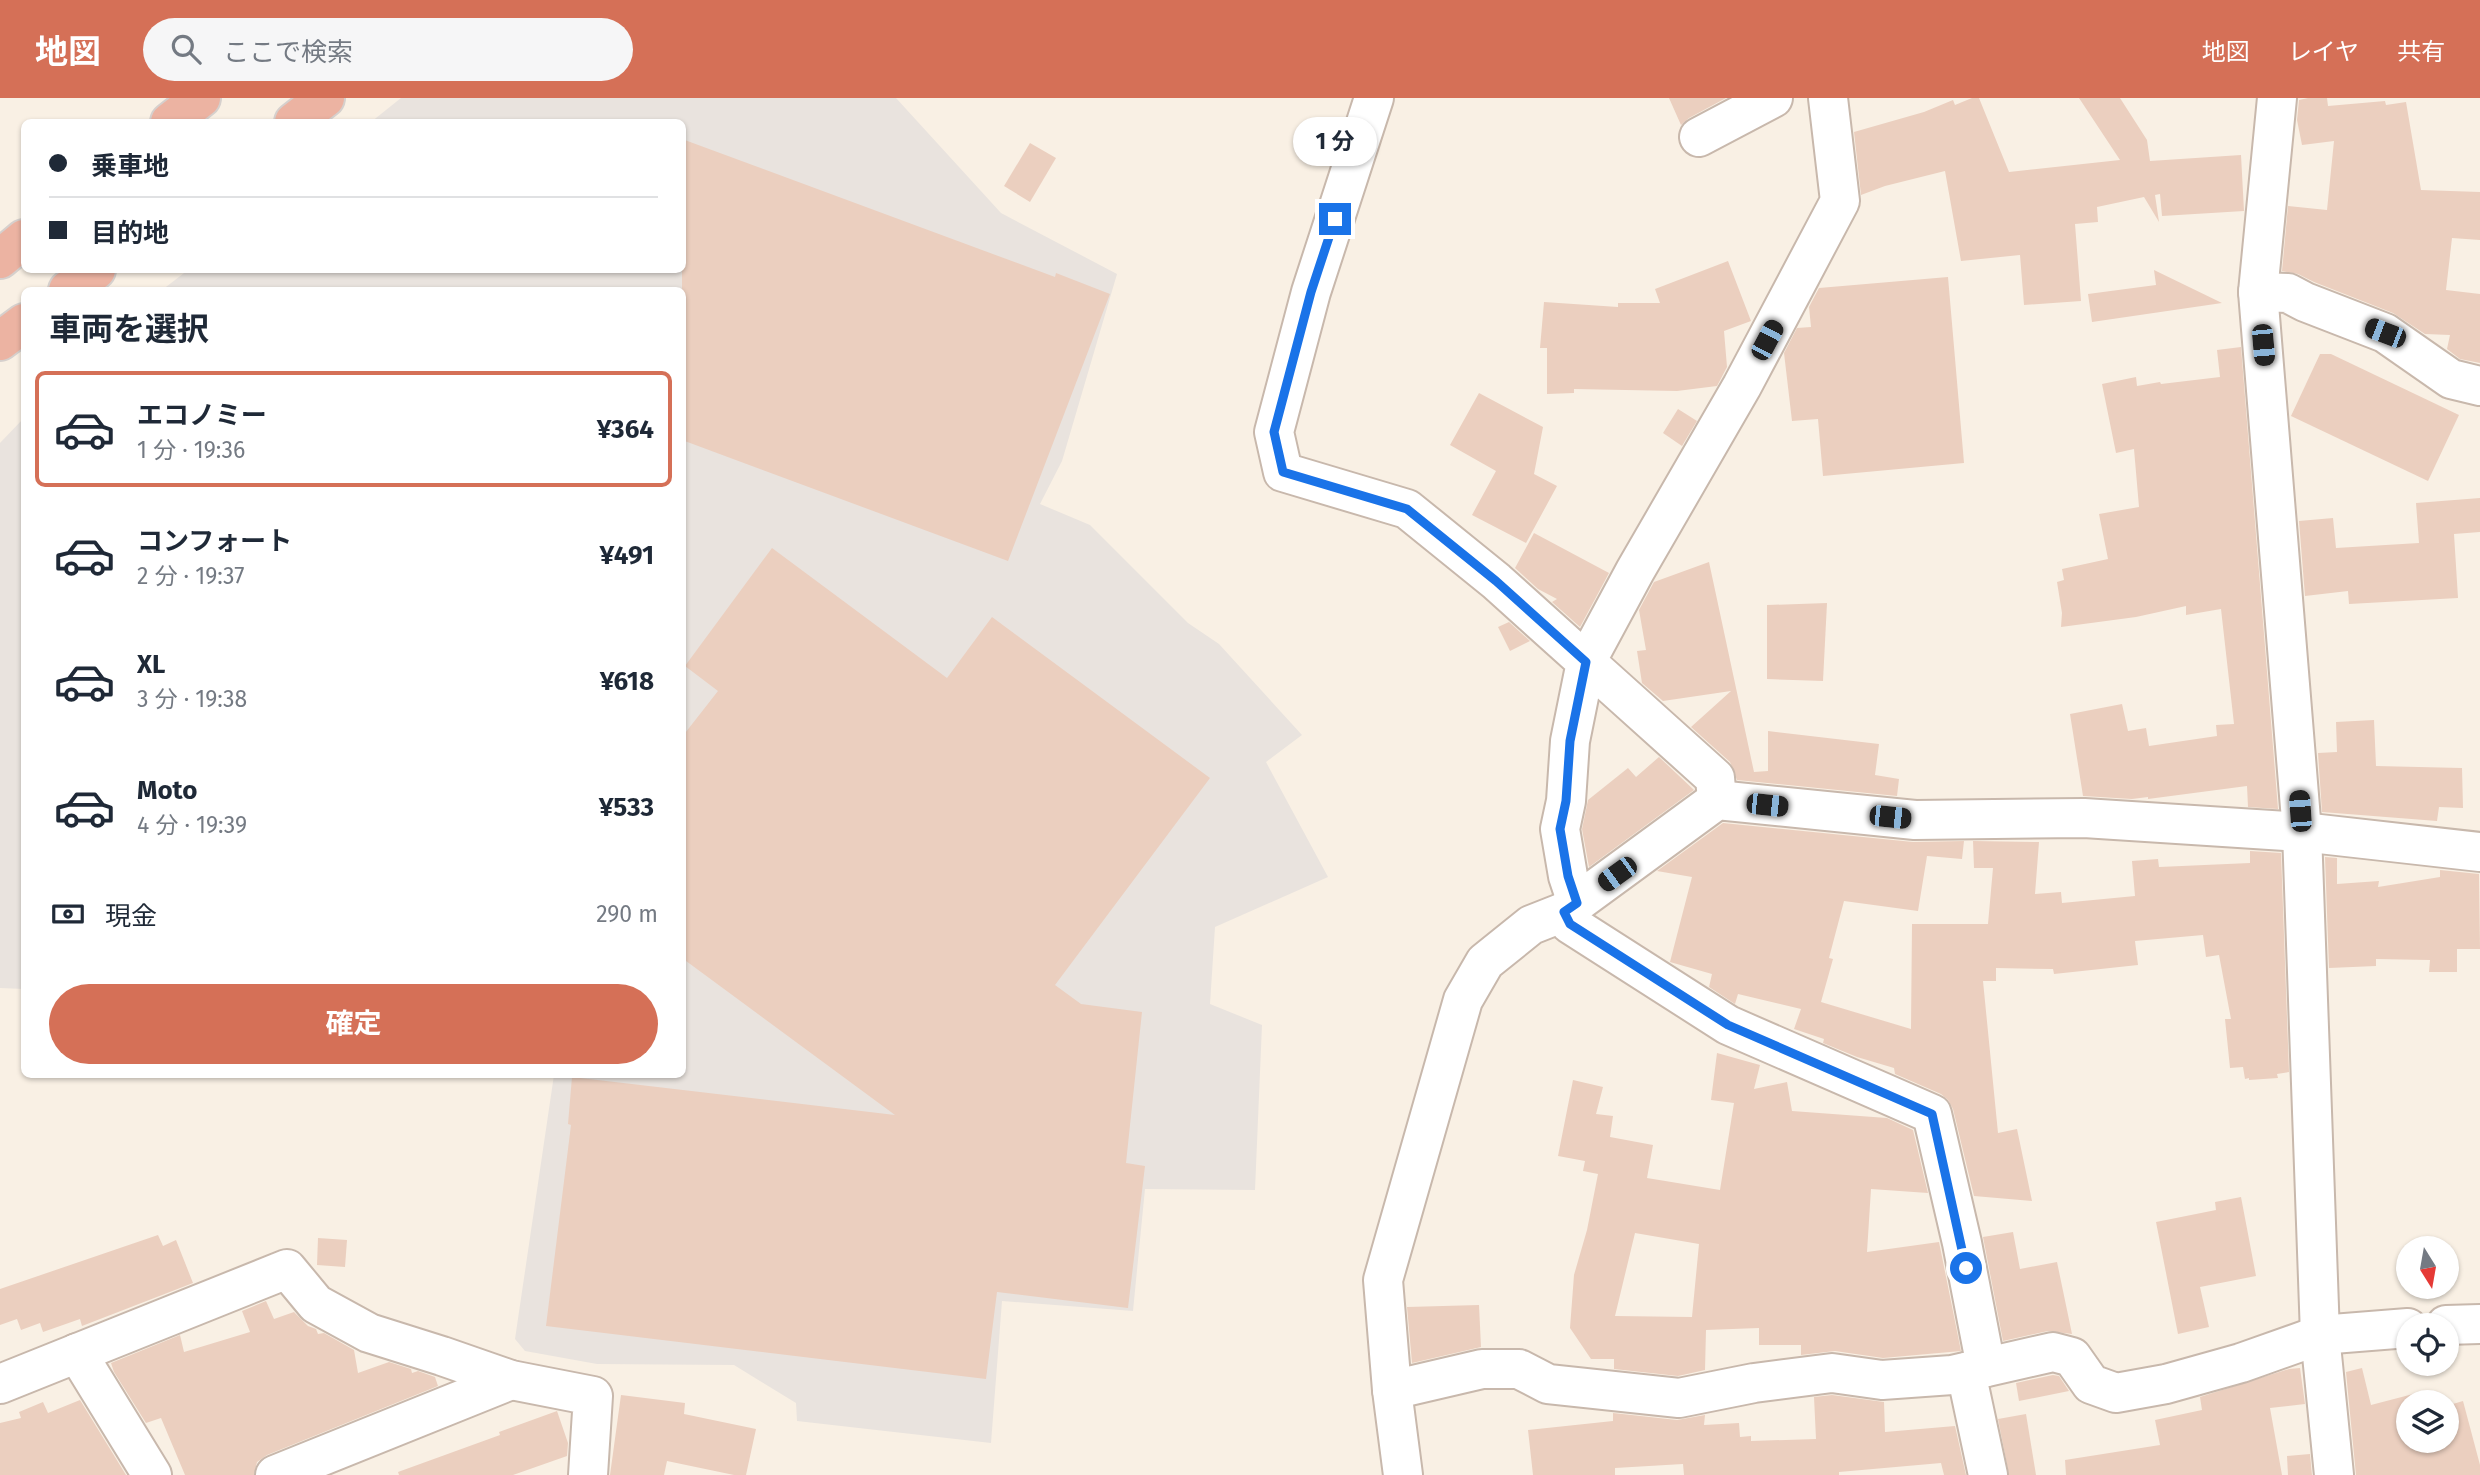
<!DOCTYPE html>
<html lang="ja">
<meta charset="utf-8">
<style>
:root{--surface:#fff;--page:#f6f6f7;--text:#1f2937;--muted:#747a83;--line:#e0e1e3;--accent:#d57057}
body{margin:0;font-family:"Fira Sans","Noto Sans JP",sans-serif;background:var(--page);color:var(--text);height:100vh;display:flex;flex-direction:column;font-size:26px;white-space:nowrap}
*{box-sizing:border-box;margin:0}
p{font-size:23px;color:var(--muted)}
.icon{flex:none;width:38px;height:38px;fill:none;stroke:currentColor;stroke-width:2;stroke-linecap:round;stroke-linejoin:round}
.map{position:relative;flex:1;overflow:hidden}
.drawer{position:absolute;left:21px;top:189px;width:665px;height:791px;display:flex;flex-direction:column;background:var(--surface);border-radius:10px;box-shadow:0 2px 5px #0004}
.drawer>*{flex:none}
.guide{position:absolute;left:21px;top:21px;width:665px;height:154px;border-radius:10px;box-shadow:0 2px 5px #0004;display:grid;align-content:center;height:154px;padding:0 28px;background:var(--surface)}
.needle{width:46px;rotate:169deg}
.fabs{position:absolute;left:2396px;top:1138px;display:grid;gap:14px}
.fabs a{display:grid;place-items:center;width:63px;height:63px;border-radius:50%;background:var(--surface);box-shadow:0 2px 5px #0004;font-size:35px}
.end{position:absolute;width:32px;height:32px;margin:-16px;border:9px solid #1a73e8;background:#fff;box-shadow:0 0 0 4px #fff}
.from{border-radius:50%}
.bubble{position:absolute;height:49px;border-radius:24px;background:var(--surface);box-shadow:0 2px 5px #0004;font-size:23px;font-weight:700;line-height:49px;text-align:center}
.car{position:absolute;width:21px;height:42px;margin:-21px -10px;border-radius:9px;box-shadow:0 0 5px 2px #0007;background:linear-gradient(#222 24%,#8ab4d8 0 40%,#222 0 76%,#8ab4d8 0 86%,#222 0)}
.guide b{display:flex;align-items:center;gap:24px;height:66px;font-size:26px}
.guide b+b{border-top:2px solid var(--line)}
.guide i{width:18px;height:18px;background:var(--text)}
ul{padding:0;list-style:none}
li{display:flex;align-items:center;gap:21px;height:116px;margin:0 14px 10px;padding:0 14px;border:4px solid transparent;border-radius:10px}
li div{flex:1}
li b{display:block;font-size:26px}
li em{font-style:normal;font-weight:700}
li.on{border-color:var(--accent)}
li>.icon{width:63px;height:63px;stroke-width:1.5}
h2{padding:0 28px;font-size:32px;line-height:84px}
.pay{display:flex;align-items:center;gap:18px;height:77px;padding:0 28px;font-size:26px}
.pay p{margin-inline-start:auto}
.action{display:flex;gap:14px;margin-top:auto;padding:14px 28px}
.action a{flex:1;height:80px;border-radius:42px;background:var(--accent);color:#fff;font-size:28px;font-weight:700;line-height:80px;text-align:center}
header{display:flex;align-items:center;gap:42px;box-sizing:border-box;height:98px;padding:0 35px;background:var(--accent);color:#fff}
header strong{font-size:33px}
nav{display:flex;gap:38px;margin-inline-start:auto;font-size:24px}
.search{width:490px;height:63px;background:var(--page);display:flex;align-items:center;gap:18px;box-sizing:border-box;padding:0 24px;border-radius:38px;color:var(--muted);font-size:26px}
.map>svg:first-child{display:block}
</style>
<header>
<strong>地図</strong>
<div class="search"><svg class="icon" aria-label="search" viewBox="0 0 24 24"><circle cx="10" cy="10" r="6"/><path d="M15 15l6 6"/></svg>ここで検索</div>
<nav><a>地図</a><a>レイヤ</a><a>共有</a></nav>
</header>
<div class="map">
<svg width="2480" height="1377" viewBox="0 0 2480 1377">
<rect width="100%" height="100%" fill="#f9f0e4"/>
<g fill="#e9e3de">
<path d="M 401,0 L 896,0 L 1001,115 L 1117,176 L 1062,363 L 1040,406 L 1090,427 L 1188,525 L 1219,546 L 1302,637 L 1266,664 L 1328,779 L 1215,829 L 1210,906 L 1262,927 L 1255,1092 L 1145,1091 L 1133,1213 L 1002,1203 L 991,1345 L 797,1323 L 796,1305 L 734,1267 L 597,1266 L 525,1253 L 515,1241 L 554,977 L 682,976 L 682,192 L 162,192 L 188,172 L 682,172 L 682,24 L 371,24 Z"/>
<path d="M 24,320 L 24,891 L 0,890 L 0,345 Z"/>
</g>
<g fill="#ebcfbf" fill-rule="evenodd">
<path d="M 1669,0 L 1726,0 L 1689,20 L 1681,27 Z"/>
<path d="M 1972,0 L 1979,0 L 2009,74 L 2120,62 L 2079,0 L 2120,0 L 2147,42 L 2150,63 L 2241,57 L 2244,113 L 2162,118 L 2160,96 L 2155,97 L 2159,124 L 2144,99 L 2097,109 L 2098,124 L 2075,126 L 2081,203 L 2024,207 L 2020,157 L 1961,163 L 1945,73 L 1885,88 L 1861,97 L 1854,34 L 1924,14 L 1953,2 L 1955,7 Z"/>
<path d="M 2308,0 L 2327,0 L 2328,8 L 2385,3 L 2386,7 L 2406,4 L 2421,92 L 2480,94 L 2480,142 L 2452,140 L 2446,192 L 2480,196 L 2480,265 L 2460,261 L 2447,251 L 2450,237 L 2425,236 L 2393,215 L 2314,184 L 2298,176 L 2282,173 L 2288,108 L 2327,112 L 2334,43 L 2302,47 L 2297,22 L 2299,2 Z"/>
<path d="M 682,41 L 1055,179 L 1056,175 L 1110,196 L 1008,463 L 682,342 Z"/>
<path d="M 1030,45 L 1056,60 L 1030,104 L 1004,88 Z"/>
<path d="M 1728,163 L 1751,223 L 1724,233 L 1727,269 L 1717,288 L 1677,293 L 1574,291 L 1574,295 L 1547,296 L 1547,250 L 1540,250 L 1544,204 L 1618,209 L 1618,205 L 1660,205 L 1655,191 Z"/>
<path d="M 2154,172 L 2222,205 L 2092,224 L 2088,196 L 2156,187 Z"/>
<path d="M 1948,179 L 1964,365 L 1823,378 L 1818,321 L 1792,323 L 1784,255 L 1797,230 L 1811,229 L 1809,209 L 1819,190 Z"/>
<path d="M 2241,249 L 2278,711 L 2248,709 L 2247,688 L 2148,701 L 2148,699 L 2132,701 L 2083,698 L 2070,616 L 2122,606 L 2128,633 L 2146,630 L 2149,648 L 2217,638 L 2216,627 L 2234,626 L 2221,511 L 2186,517 L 2186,508 L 2136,519 L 2061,529 L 2062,515 L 2057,484 L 2064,482 L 2062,471 L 2108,461 L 2099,416 L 2139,409 L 2134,351 L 2116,355 L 2102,286 L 2136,279 L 2137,288 L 2160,284 L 2161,286 L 2220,279 L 2217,252 Z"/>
<path d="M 2320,256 L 2331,256 L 2459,317 L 2428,383 L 2291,318 Z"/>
<path d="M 1479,295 L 1543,329 L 1534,376 L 1557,388 L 1526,445 L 1472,417 L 1496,373 L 1450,347 Z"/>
<path d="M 1678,311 L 1697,323 L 1682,348 L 1663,335 Z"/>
<path d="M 2480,400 L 2480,434 L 2454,436 L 2458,500 L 2349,506 L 2348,493 L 2305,498 L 2299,423 L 2333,420 L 2336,450 L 2419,445 L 2416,405 Z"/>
<path d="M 1534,435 L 1609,475 L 1580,529 L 1552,504 L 1557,501 L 1538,491 L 1515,470 Z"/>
<path d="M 772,450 L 947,580 L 992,519 L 1210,680 L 1055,887 L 1081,906 L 1142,914 L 1126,1065 L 1145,1068 L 1128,1210 L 997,1194 L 986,1281 L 546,1228 L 571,1027 L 568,1026 L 572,979 L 895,1017 L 682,860 L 682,639 L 718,593 L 685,568 Z"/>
<path d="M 1709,464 L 1754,674 L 1768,673 L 1768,633 L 1879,646 L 1875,677 L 1899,681 L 1897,698 L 1737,682 L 1730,664 L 1691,629 L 1731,593 L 1663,603 L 1642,585 L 1637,553 L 1646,552 L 1639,512 L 1654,484 Z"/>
<path d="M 1827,505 L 1823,583 L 1767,581 L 1767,507 Z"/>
<path d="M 1509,524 L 1530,543 L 1510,553 L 1498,529 Z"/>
<path d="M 2374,622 L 2376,668 L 2462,670 L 2463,710 L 2439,709 L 2437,723 L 2322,714 L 2318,655 L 2337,654 L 2336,624 Z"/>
<path d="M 1659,659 L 1694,692 L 1589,769 L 1582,731 L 1588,702 L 1628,670 L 1636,679 Z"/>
<path d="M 1723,725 L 1913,744 L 1964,743 L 1962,761 L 1927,758 L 1918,813 L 1844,803 L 1829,860 L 1833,861 L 1821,904 L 1911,931 L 1912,826 L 1988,826 L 1993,770 L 1974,770 L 1973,743 L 2039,744 L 2035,796 L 2061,794 L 2062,805 L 2135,798 L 2132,763 L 2158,761 L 2159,769 L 2250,765 L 2250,753 L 2281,755 L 2289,974 L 2277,976 L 2278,980 L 2249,982 L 2249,980 L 2245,981 L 2243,969 L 2230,970 L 2225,921 L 2231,921 L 2219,857 L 2206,859 L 2203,837 L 2135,843 L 2138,867 L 2054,876 L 2053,871 L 1996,870 L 1996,883 L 1983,883 L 1998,1035 L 2017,1031 L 2032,1103 L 1974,1098 L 1953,1011 L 1948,1002 L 1941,996 L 1895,976 L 1894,970 L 1857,959 L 1823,945 L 1824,941 L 1794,931 L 1801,911 L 1738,896 L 1735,906 L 1709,889 L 1712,876 L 1670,864 L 1692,779 L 1657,773 Z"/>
<path d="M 2325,759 L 2337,760 L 2337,786 L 2379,783 L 2378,789 L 2440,779 L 2440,772 L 2479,776 L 2480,851 L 2457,851 L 2457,874 L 2429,874 L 2430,862 L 2376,861 L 2376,868 L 2329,870 Z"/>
<path d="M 1717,955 L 1760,967 L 1754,991 L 1787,984 L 1792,1013 L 1887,1020 L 1913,1032 L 1928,1095 L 1871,1091 L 1867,1154 L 1939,1144 L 1961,1253 L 1883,1260 L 1835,1253 L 1801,1257 L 1801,1247 L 1759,1247 L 1759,1230 L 1706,1232 L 1705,1272 L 1678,1278 L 1614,1271 L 1614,1261 L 1591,1261 L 1570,1230 L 1574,1177 L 1587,1132 L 1598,1076 L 1583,1073 L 1585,1063 L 1558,1058 L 1573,982 L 1603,989 L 1596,1016 L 1613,1018 L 1610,1039 L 1653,1047 L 1647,1080 L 1720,1092 L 1734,1005 L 1711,1002 ZM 1635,1135 L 1699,1146 L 1692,1219 L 1615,1218 Z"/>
<path d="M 2241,1099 L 2256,1178 L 2200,1189 L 2209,1229 L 2178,1236 L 2156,1124 L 2216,1112 L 2215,1104 Z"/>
<path d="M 2013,1134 L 2020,1171 L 2057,1164 L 2072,1236 L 2048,1233 L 2003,1243 L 1983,1139 Z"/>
<path d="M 158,1137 L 163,1148 L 176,1142 L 193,1185 L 82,1228 L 80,1221 L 43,1234 L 40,1225 L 21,1232 L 17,1221 L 0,1227 L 0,1191 Z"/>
<path d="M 318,1140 L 347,1142 L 345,1169 L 317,1167 Z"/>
<path d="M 266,1203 L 274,1221 L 294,1214 L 308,1228 L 316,1231 L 318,1236 L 324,1235 L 354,1252 L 358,1275 L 389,1264 L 411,1271 L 412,1275 L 418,1273 L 435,1279 L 438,1288 L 267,1357 L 257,1364 L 254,1377 L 185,1377 L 161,1320 L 146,1325 L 114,1274 L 111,1265 L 180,1237 L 184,1254 L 250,1234 L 242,1213 Z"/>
<path d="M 1479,1207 L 1481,1249 L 1412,1265 L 1407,1209 Z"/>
<path d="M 2300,1270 L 2305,1306 L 2270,1310 L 2282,1377 L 2066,1377 L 2065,1362 L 2160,1347 L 2155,1322 L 2202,1312 L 2200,1299 L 2289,1271 Z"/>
<path d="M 2362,1270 L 2371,1307 L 2417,1295 L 2420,1304 L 2408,1304 L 2408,1342 L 2446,1342 L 2446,1308 L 2463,1303 L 2480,1367 L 2480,1377 L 2356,1377 L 2346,1274 Z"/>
<path d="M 2053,1277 L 2059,1278 L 2069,1293 L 2019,1303 L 2016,1285 Z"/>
<path d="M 621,1297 L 685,1305 L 684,1316 L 756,1331 L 746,1377 L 734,1377 L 667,1363 L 664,1377 L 610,1377 Z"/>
<path d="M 1832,1297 L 1884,1304 L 1885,1334 L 1955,1328 L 1966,1377 L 1944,1377 L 1941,1365 L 1839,1374 L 1839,1377 L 1684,1377 L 1683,1366 L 1615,1370 L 1615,1377 L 1533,1377 L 1528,1332 L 1613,1323 L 1613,1315 L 1677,1322 L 1705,1317 L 1704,1327 L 1739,1325 L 1740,1339 L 1751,1338 L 1751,1343 L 1816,1341 L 1814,1299 Z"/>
<path d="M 80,1302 L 126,1377 L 0,1377 L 0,1325 L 21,1320 L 19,1314 L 43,1304 L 48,1315 Z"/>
<path d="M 557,1313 L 568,1345 L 567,1358 L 513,1377 L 399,1377 L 398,1374 L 500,1337 L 499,1334 Z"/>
<path d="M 2026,1316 L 2036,1377 L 2009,1377 L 1998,1321 Z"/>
<path d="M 2310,1356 L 2312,1377 L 2288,1377 L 2287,1358 Z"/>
</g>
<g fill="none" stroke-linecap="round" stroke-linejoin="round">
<g stroke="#c8b8ac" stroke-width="42">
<g id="minor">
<path d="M 1374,0 L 1311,194 L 1274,334 L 1283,374 L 1407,411 L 1496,483 L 1586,564 L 1570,643 L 1566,703 L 1560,731 L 1568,778 L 1577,805"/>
<path d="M 2277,0 L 2258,194 L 2302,734 L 2320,1237 L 2334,1377"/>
<path d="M 1699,39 L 1773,0"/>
<path d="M 2258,194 L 2288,195 L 2305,204 L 2385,235 L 2451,281 L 2480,288"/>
<path d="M 1717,702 L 1715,680 L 1586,564 L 1635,473 L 1742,288 L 1840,103 L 1828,0"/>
<path d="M 2446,1227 L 2480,1226"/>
<path d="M 77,1255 L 152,1377"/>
<path d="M 1986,1269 L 1962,1145 L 1932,1016 L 1728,927 L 1570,826 L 1564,814 L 1717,702 L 1915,722 L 2084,720 L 2302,734 L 2480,754"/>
<path d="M 1966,1274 L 1988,1377"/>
<path d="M 0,1286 L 287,1171 L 316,1206 L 369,1235 L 442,1258 L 511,1282 L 593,1298 L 588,1377"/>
<path d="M 1392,1292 L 1482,1271 L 1519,1271 L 1548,1286 L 1679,1300 L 1754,1285 L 1832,1275 L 1882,1282 L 1952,1277 L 2053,1254 L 2072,1259 L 2091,1286 L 2116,1295 L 2166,1286 L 2241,1265 L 2320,1237 L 2408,1230"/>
<path d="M 275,1377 L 511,1282"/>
<path d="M 1403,1377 L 1392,1292 L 1383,1182 L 1463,902 L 1485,864 L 1531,827 L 1564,814"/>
</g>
</g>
<g stroke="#d6d0cd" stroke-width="42">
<g id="highway">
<path d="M 170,24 L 201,0"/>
<path d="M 294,24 L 325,0"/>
<path d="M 0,161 L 24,141"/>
<path d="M 68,192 L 96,172"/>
<path d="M 0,243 L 24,225"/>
</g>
</g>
<use href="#minor" stroke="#fff" stroke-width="38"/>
<use href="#highway" stroke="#ecb3a2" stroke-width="38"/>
</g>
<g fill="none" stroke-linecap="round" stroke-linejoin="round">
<path stroke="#1a73e8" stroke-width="9" d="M 1335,121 L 1311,194 L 1274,334 L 1283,374 L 1407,411 L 1496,483 L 1586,564 L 1570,643 L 1566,703 L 1560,731 L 1568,778 L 1577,805 L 1564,814 L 1570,826 L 1728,927 L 1932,1016 L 1966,1170"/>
</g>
</svg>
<div class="fabs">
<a><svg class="needle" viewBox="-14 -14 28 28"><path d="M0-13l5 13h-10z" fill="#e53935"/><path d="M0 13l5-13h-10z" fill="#747a83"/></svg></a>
<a><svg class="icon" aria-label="locate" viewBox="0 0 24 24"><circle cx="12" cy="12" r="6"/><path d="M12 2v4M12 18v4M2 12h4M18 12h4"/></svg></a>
<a><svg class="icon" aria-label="layers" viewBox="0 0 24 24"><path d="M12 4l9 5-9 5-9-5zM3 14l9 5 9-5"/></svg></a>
</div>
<i class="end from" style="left:1966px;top:1170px"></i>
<i class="end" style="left:1335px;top:121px"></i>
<div class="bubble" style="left:1293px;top:19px;width:84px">1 分</div>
<i class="car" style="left:2385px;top:235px;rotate:291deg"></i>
<i class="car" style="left:1767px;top:242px;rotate:28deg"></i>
<i class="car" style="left:2263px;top:247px;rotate:175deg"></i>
<i class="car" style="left:1767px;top:707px;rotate:96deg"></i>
<i class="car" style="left:2300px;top:713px;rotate:356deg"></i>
<i class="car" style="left:1890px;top:719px;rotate:96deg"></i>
<i class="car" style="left:1617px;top:776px;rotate:234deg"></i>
<div class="guide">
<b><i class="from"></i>乗車地</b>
<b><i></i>目的地</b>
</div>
<section class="drawer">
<h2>車両を選択</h2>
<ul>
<li class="on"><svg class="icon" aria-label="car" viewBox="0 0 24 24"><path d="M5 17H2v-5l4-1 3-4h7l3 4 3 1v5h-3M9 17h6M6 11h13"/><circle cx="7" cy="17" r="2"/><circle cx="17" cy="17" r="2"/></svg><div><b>エコノミー</b><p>1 分 · 19:36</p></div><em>¥364</em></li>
<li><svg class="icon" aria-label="car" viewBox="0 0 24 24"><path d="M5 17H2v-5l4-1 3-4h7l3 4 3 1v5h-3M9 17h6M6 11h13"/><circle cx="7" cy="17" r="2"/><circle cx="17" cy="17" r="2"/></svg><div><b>コンフォート</b><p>2 分 · 19:37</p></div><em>¥491</em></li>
<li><svg class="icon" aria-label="car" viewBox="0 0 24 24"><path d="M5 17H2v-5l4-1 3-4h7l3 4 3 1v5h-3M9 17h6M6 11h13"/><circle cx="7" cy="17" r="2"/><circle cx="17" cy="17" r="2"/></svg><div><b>XL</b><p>3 分 · 19:38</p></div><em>¥618</em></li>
<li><svg class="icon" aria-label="car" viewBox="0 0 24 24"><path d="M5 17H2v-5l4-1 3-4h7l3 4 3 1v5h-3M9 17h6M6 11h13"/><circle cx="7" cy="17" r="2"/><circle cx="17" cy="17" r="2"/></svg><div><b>Moto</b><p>4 分 · 19:39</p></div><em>¥533</em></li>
</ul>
<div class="pay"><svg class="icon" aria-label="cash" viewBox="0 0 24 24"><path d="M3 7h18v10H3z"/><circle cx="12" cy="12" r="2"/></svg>現金<p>290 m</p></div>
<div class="action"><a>確定</a></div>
</section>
</div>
